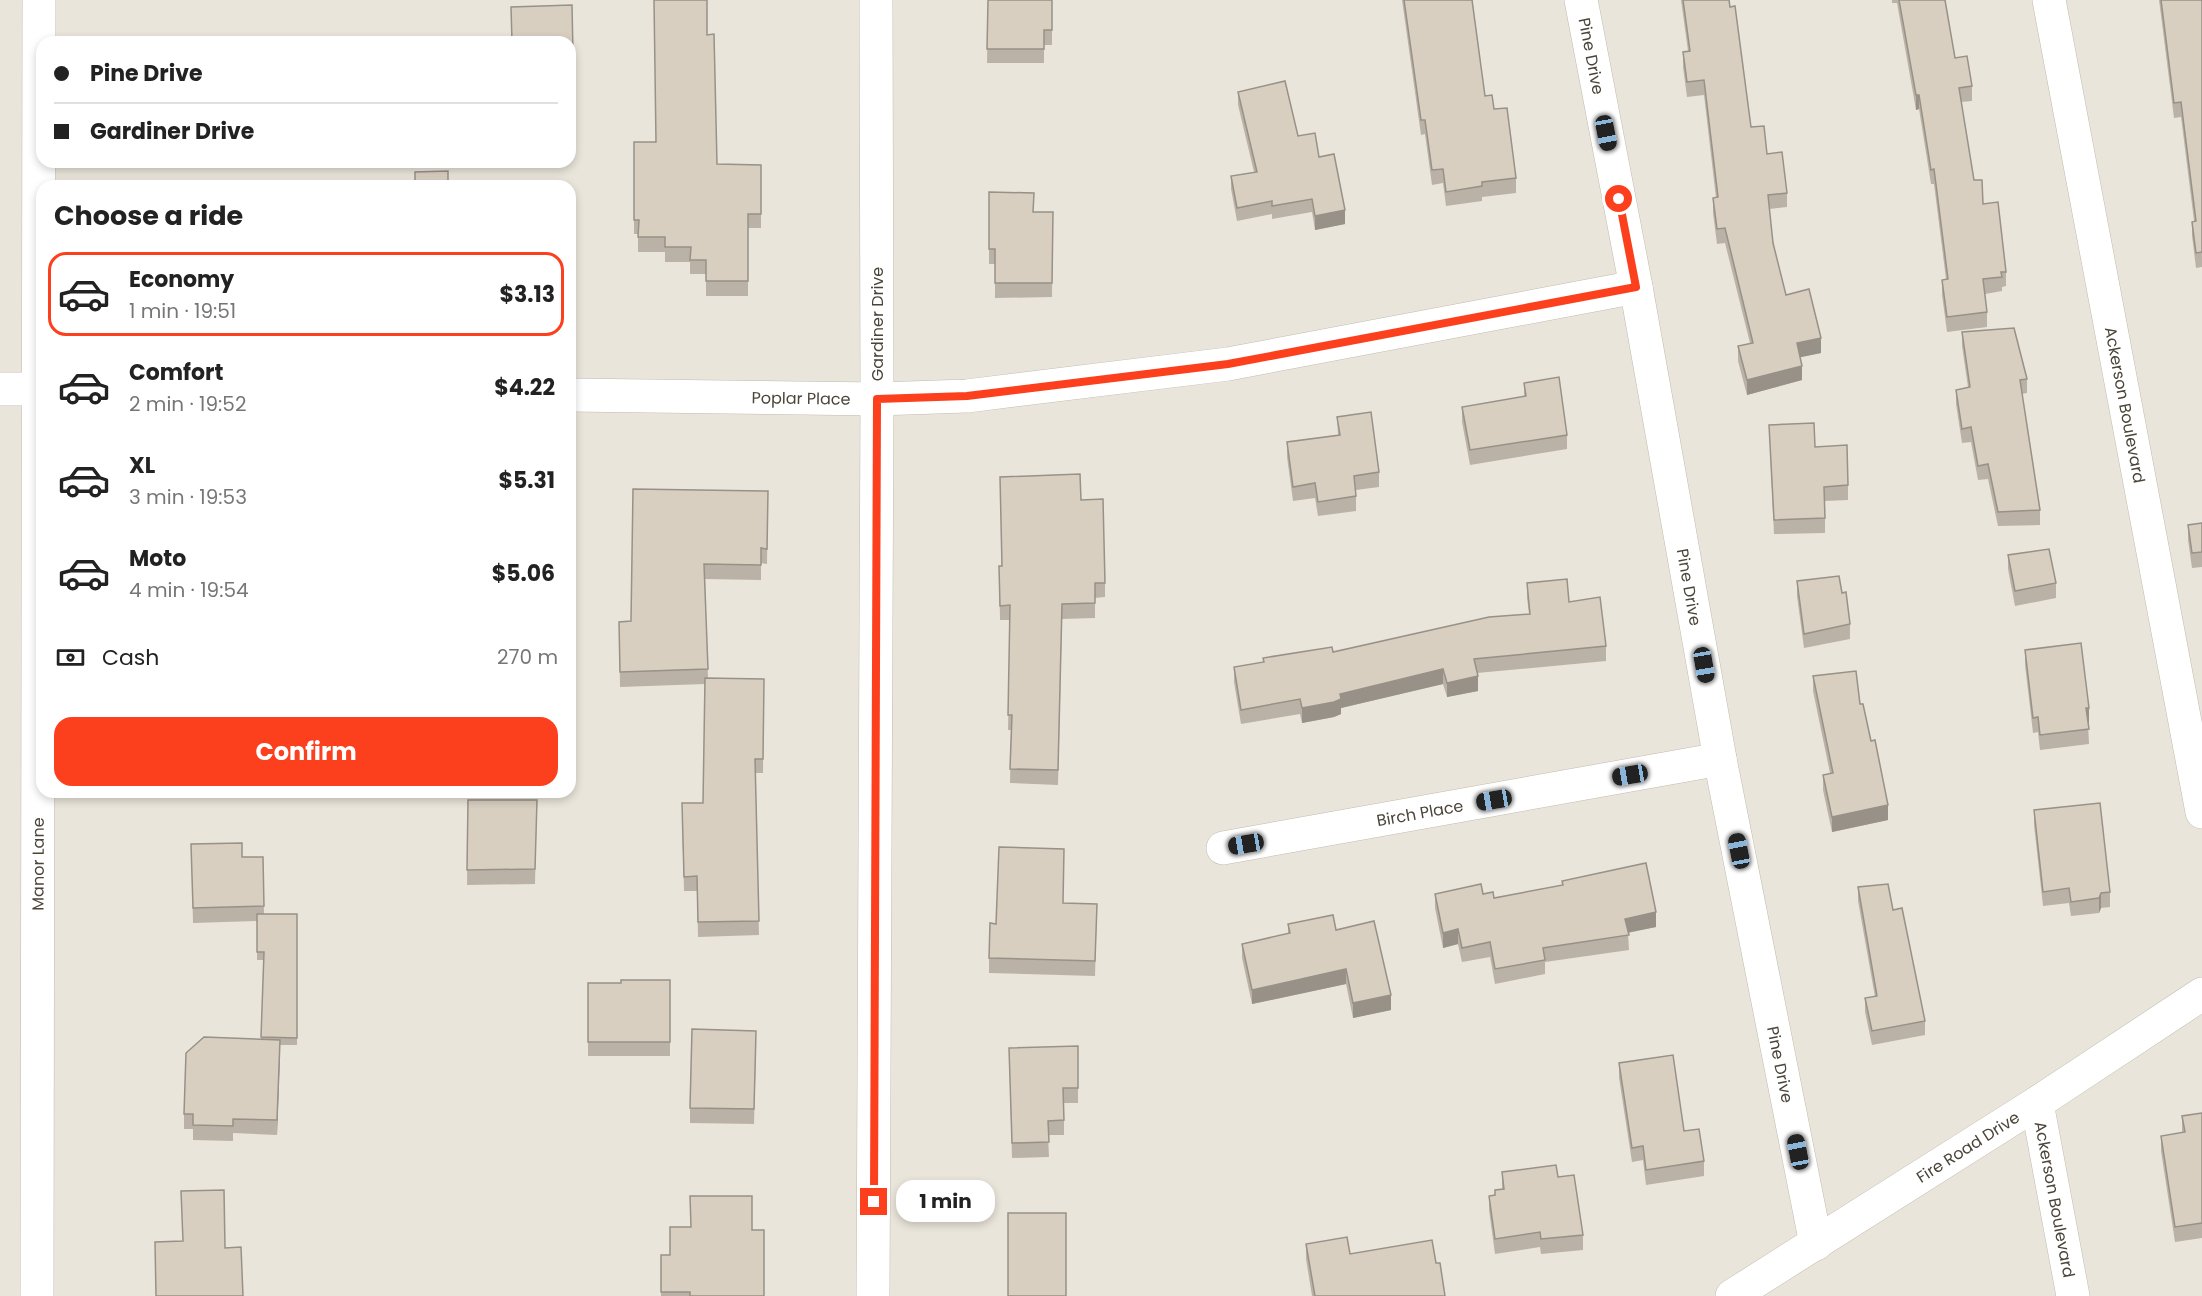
<!DOCTYPE html>
<meta charset="utf-8">
<style>
:root{--surface:#fff;--page:#f2f2f2;--text:#222;--muted:#767676;--line:#e0e0e0;--accent:#fc3f1d}
body{margin:0;font-family:Poppins,sans-serif;background:var(--page);color:var(--text);height:100vh;display:flex;flex-direction:column;font-size:22px;white-space:nowrap}
*{box-sizing:border-box;margin:0}
p{font-size:20px;color:var(--muted)}
.icon{flex:none;width:33px;height:33px;fill:none;stroke:currentColor;stroke-width:2;stroke-linecap:round;stroke-linejoin:round}
.map{position:relative;flex:1;overflow:hidden}
.sheet{position:absolute;left:36px;top:180px;width:540px;height:618px;display:flex;flex-direction:column;background:var(--surface);border-radius:18px;box-shadow:0 3px 9px #0003}
.sheet>*{flex:none}
.guide{position:absolute;left:36px;top:36px;width:540px;height:132px;border-radius:18px;box-shadow:0 3px 9px #0003;display:grid;align-content:center;height:132px;padding:0 18px;background:var(--surface)}
.end{position:absolute;width:27px;height:27px;margin:-14px;border:8px solid #fc3f1d;background:#fff;box-shadow:0 0 0 3px #fff}
.from{border-radius:50%}
.bubble{position:absolute;height:42px;border-radius:18px;background:var(--surface);box-shadow:0 3px 9px #0003;font-size:20px;font-weight:700;line-height:42px;text-align:center}
.car{position:absolute;width:18px;height:36px;margin:-18px -9px;border-radius:8px;box-shadow:0 0 4px 2px #0007;background:linear-gradient(#222 24%,#8ab4d8 0 40%,#222 0 76%,#8ab4d8 0 86%,#222 0)}
.guide b{display:flex;align-items:center;gap:21px;height:57px;font-size:22px}
.guide b+b{border-top:2px solid var(--line)}
.guide i{width:15px;height:15px;background:var(--text)}
ul{padding:0;list-style:none}
li{display:flex;align-items:center;gap:18px;height:84px;margin:0 12px 9px;padding:0 6px;border:3px solid transparent;border-radius:18px}
li div{flex:1}
li b{display:block;font-size:22px}
li em{font-style:normal;font-weight:700}
li.current{border-color:var(--accent)}
li>.icon{width:54px;height:54px;stroke-width:1.5}
h2{padding:0 18px;font-size:27px;line-height:72px}
.pay{display:flex;align-items:center;gap:15px;height:66px;padding:0 18px;font-size:22px}
.pay p{margin-inline-start:auto}
.button{display:flex;gap:12px;margin-top:auto;padding:12px 18px}
.button a{flex:1;height:69px;border-radius:18px;background:var(--accent);color:#fff;font-size:24px;font-weight:700;line-height:69px;text-align:center}
.map>svg:first-child{display:block}
</style>
<div class="map">
<svg width="2202" height="1296" viewBox="0 0 2202 1296">
<rect width="100%" height="100%" fill="#f6f3ec"/>
<path fill="#eae5da" fill-rule="evenodd" d="M 0,0 L 2202,0 L 2202,1296 L 0,1296 ZM 42,42 L 570,42 L 570,162 L 42,162 ZM 42,186 L 570,186 L 570,792 L 42,792 Z"/>
<g fill="none" stroke-linecap="round" stroke-linejoin="round">
<g stroke="#c2bbae" stroke-width="34">
<g id="minor">
<path id="s1" d="M 1581,0 L 1636,287 L 1720,759 L 1816,1244"/>
<path id="s2" d="M 2049,0 L 2202,812"/>
<path d="M 0,389 L 42,389"/>
<path id="s3" d="M 570,395 L 877,399 L 967,396 L 1228,364 L 1636,287"/>
<path id="s4" d="M 1223,848 L 1720,759"/>
<path id="s5" d="M 2037,1103 L 2073,1296"/>
<path id="s6" d="M 37,1296 L 39,0"/>
<path d="M 873,1296 L 877,399 L 876,0"/>
<path id="s7" d="M 1732,1296 L 2037,1103 L 2202,994"/>
</g>
</g>
<use href="#minor" stroke="#fff" stroke-width="33"/>
</g>
<g fill="#bab2a6">
<path d="M 988,0 L 1052,0 L 1052,45 L 1044,45 L 1044,63 L 987,63 Z"/>
<path d="M 1402,0 L 1473,0 L 1473,5 L 1485,96 L 1494,109 L 1516,178 L 1516,193 L 1482,197 L 1482,201 L 1446,206 L 1443,183 L 1432,185 L 1425,134 L 1421,135 Z"/>
<path d="M 1681,0 L 1729,0 L 1751,127 L 1767,154 L 1787,193 L 1787,207 L 1769,209 L 1773,243 L 1786,295 L 1821,353 L 1800,357 L 1802,380 L 1747,395 L 1738,361 L 1738,346 L 1750,343 L 1725,243 L 1717,244 L 1713,213 L 1713,198 L 1716,198 L 1704,95 L 1687,97 L 1683,67 L 1683,52 L 1688,51 Z"/>
<path d="M 1892,0 L 1945,0 L 1955,58 L 1972,86 L 1972,101 L 1961,102 L 1974,180 L 1983,204 L 2006,272 L 2006,286 L 2002,287 L 2002,291 L 1985,294 L 1987,312 L 1987,327 L 1947,332 L 1942,295 L 1942,280 L 1946,279 L 1934,184 L 1931,184 L 1919,109 L 1916,110 L 1897,3 L 1892,3 Z"/>
<path d="M 2159,0 L 2202,0 L 2202,267 L 2196,268 L 2192,236 L 2192,222 L 2194,221 L 2181,117 L 2174,118 Z"/>
<path d="M 572,5 L 573,69 L 570,69 L 570,42 Z"/>
<path d="M 707,35 L 717,164 L 761,165 L 761,228 L 748,228 L 748,296 L 706,296 L 706,274 L 690,274 L 690,262 L 665,262 L 665,252 L 638,252 L 638,234 L 634,234 L 634,142 L 655,142 Z"/>
<path d="M 1238,92 L 1298,136 L 1319,157 L 1345,224 L 1315,230 L 1312,212 L 1272,219 L 1272,214 L 1237,221 L 1231,189 L 1231,176 L 1254,172 L 1238,105 Z"/>
<path d="M 989,192 L 1034,212 L 1053,212 L 1052,297 L 995,298 L 995,264 L 989,264 Z"/>
<path d="M 1962,332 L 2027,379 L 2027,393 L 2022,394 L 2040,510 L 2040,525 L 1998,526 L 1988,479 L 1978,480 L 1971,442 L 1962,443 L 1956,404 L 1956,390 L 1968,387 L 1962,346 Z"/>
<path d="M 1524,383 L 1567,435 L 1567,449 L 1470,465 L 1462,422 L 1462,407 L 1524,397 Z"/>
<path d="M 1337,417 L 1379,472 L 1379,487 L 1356,490 L 1356,511 L 1318,516 L 1315,498 L 1293,501 L 1287,457 L 1287,442 L 1338,435 Z"/>
<path d="M 1769,425 L 1815,447 L 1848,485 L 1848,500 L 1825,501 L 1825,533 L 1774,534 Z"/>
<path d="M 768,491 L 767,564 L 761,563 L 761,580 L 705,579 L 708,678 L 764,679 L 763,773 L 755,773 L 759,935 L 698,937 L 697,891 L 684,891 L 682,817 L 703,803 L 705,684 L 620,687 L 619,622 L 631,621 Z"/>
<path d="M 1081,500 L 1105,583 L 1105,597 L 1095,598 L 1095,618 L 1062,619 L 1058,785 L 1010,783 L 1011,730 L 1008,730 L 1010,620 L 1000,620 L 999,566 L 1002,566 Z"/>
<path d="M 2202,523 L 2202,567 L 2192,568 L 2188,540 L 2188,525 Z"/>
<path d="M 2008,555 L 2056,583 L 2056,598 L 2015,606 L 2008,569 Z"/>
<path d="M 1797,581 L 1842,593 L 1850,624 L 1850,639 L 1804,648 L 1797,596 Z"/>
<path d="M 1527,583 L 1569,602 L 1606,646 L 1606,661 L 1477,673 L 1478,691 L 1447,697 L 1443,684 L 1341,708 L 1341,714 L 1334,717 L 1302,723 L 1300,714 L 1241,724 L 1234,682 L 1234,667 L 1333,652 L 1529,614 L 1527,598 Z"/>
<path d="M 2025,650 L 2089,722 L 2088,723 L 2089,744 L 2040,750 L 2038,732 L 2033,733 L 2025,665 Z"/>
<path d="M 1813,676 L 1860,704 L 1888,820 L 1832,832 L 1823,790 L 1823,775 L 1830,773 L 1813,691 Z"/>
<path d="M 468,800 L 537,800 L 535,884 L 467,885 Z"/>
<path d="M 2034,810 L 2110,892 L 2110,907 L 2101,908 L 2099,913 L 2071,916 L 2069,903 L 2043,906 L 2034,825 Z"/>
<path d="M 191,844 L 242,857 L 263,857 L 264,914 L 297,914 L 297,1045 L 280,1045 L 277,1135 L 233,1133 L 233,1141 L 193,1140 L 193,1129 L 184,1129 L 184,1114 L 261,1039 L 264,960 L 257,960 L 257,921 L 193,923 Z"/>
<path d="M 1562,881 L 1656,927 L 1628,933 L 1629,950 L 1545,962 L 1545,974 L 1495,984 L 1490,957 L 1462,962 L 1458,944 L 1443,948 L 1435,908 L 1435,894 L 1483,894 L 1494,898 L 1562,885 Z"/>
<path d="M 1858,887 L 1925,1021 L 1925,1035 L 1872,1045 L 1865,1012 L 1865,998 L 1875,997 L 1858,901 Z"/>
<path d="M 1063,903 L 1097,904 L 1095,976 L 989,973 L 989,958 L 996,924 Z"/>
<path d="M 1288,924 L 1336,930 L 1391,1010 L 1353,1018 L 1346,984 L 1252,1004 L 1242,958 L 1242,944 L 1288,934 Z"/>
<path d="M 670,980 L 670,1056 L 588,1056 L 588,983 L 621,983 Z"/>
<path d="M 756,1046 L 754,1124 L 690,1123 L 690,1108 Z"/>
<path d="M 1078,1046 L 1078,1103 L 1064,1103 L 1064,1135 L 1048,1135 L 1049,1157 L 1012,1158 L 1009,1048 Z"/>
<path d="M 1619,1063 L 1684,1131 L 1704,1161 L 1704,1176 L 1646,1185 L 1643,1160 L 1632,1162 L 1619,1078 Z"/>
<path d="M 2202,1113 L 2202,1238 L 2175,1242 L 2161,1151 L 2161,1136 L 2182,1133 L 2182,1116 Z"/>
<path d="M 1502,1172 L 1558,1177 L 1583,1235 L 1583,1250 L 1541,1254 L 1540,1247 L 1495,1254 L 1489,1210 L 1489,1196 L 1495,1195 L 1502,1189 Z"/>
<path d="M 752,1230 L 764,1296 L 661,1296 L 661,1255 L 670,1255 Z"/>
<path d="M 1306,1244 L 1350,1254 L 1436,1263 L 1445,1296 L 1312,1296 L 1306,1259 Z"/>
</g>
<g fill="#979187">
<path d="M 1916,95 L 1919,95 L 1919,109 L 1916,110 Z"/>
<path d="M 1345,210 L 1345,224 L 1315,230 L 1315,216 Z"/>
<path d="M 1821,338 L 1821,353 L 1797,358 L 1797,343 Z"/>
<path d="M 1802,366 L 1802,380 L 1747,395 L 1747,380 Z"/>
<path d="M 1443,669 L 1443,684 L 1341,708 L 1341,714 L 1334,717 L 1302,723 L 1302,708 L 1340,694 Z"/>
<path d="M 1478,676 L 1478,691 L 1447,697 L 1447,683 Z"/>
<path d="M 2086,708 L 2089,708 L 2089,722 L 2086,723 Z"/>
<path d="M 1888,805 L 1888,820 L 1832,832 L 1832,817 Z"/>
<path d="M 2101,893 L 2101,908 L 2099,913 L 2099,898 Z"/>
<path d="M 1656,912 L 1656,927 L 1625,933 L 1625,919 Z"/>
<path d="M 1458,929 L 1458,944 L 1443,948 L 1443,933 Z"/>
<path d="M 1346,969 L 1346,984 L 1252,1004 L 1252,990 Z"/>
<path d="M 1391,995 L 1391,1010 L 1353,1018 L 1353,1003 Z"/>
<path d="M 280,1040 L 280,1054 L 277,1135 L 277,1120 Z"/>
</g>
<g fill="#d8cfc1" stroke="#979187" stroke-width="1.5">
<path d="M 654,0 L 707,0 L 707,35 L 714,34 L 717,164 L 761,165 L 761,214 L 748,214 L 748,281 L 706,281 L 706,260 L 690,260 L 691,247 L 665,247 L 665,237 L 638,237 L 639,220 L 634,220 L 634,142 L 656,142 Z"/>
<path d="M 988,0 L 1052,0 L 1052,30 L 1044,30 L 1044,49 L 987,49 Z"/>
<path d="M 1404,0 L 1472,0 L 1485,96 L 1492,95 L 1494,109 L 1507,108 L 1516,178 L 1482,182 L 1482,186 L 1446,192 L 1443,169 L 1432,170 L 1425,120 L 1421,120 Z"/>
<path d="M 1683,0 L 1729,0 L 1730,7 L 1735,6 L 1751,127 L 1764,126 L 1767,154 L 1782,152 L 1787,193 L 1768,195 L 1773,243 L 1786,295 L 1809,289 L 1821,338 L 1797,343 L 1802,366 L 1747,380 L 1738,346 L 1753,343 L 1725,228 L 1717,229 L 1713,198 L 1718,197 L 1704,80 L 1687,82 L 1683,52 L 1690,51 Z"/>
<path d="M 1899,0 L 1945,0 L 1955,58 L 1967,56 L 1972,86 L 1959,88 L 1974,180 L 1982,180 L 1983,204 L 1998,202 L 2006,272 L 2001,272 L 2002,277 L 1983,279 L 1987,312 L 1947,317 L 1942,280 L 1948,279 L 1934,169 L 1931,170 L 1919,95 L 1916,95 Z"/>
<path d="M 2161,0 L 2202,0 L 2202,252 L 2196,253 L 2192,222 L 2196,221 L 2181,102 L 2174,103 Z"/>
<path d="M 572,5 L 573,54 L 570,54 L 570,42 L 512,42 L 511,7 Z"/>
<path d="M 1285,81 L 1298,136 L 1315,133 L 1319,157 L 1334,154 L 1345,210 L 1315,216 L 1312,199 L 1272,206 L 1272,201 L 1237,208 L 1231,176 L 1257,172 L 1238,92 Z"/>
<path d="M 448,171 L 448,185 L 512,184 L 512,186 L 415,186 L 415,172 Z"/>
<rect x="198" y="185" width="86" height="1"/>
<path d="M 989,192 L 1034,193 L 1033,212 L 1053,212 L 1052,283 L 995,283 L 995,249 L 989,249 Z"/>
<path d="M 2014,328 L 2027,379 L 2020,380 L 2040,510 L 1998,512 L 1988,464 L 1978,466 L 1971,427 L 1962,429 L 1956,390 L 1970,387 L 1962,332 Z"/>
<path d="M 1559,377 L 1567,435 L 1470,450 L 1462,407 L 1526,396 L 1524,383 Z"/>
<path d="M 1371,412 L 1379,472 L 1354,476 L 1356,496 L 1318,502 L 1315,483 L 1293,487 L 1287,442 L 1340,435 L 1337,417 Z"/>
<path d="M 1814,423 L 1815,447 L 1847,445 L 1848,485 L 1824,487 L 1825,518 L 1774,520 L 1769,425 Z"/>
<path d="M 1080,474 L 1081,500 L 1103,499 L 1105,583 L 1095,583 L 1095,603 L 1062,604 L 1058,770 L 1010,769 L 1012,715 L 1008,715 L 1010,605 L 1000,606 L 999,566 L 1002,566 L 1000,477 Z"/>
<path d="M 633,489 L 768,491 L 767,549 L 761,548 L 761,565 L 704,564 L 708,669 L 620,672 L 619,622 L 631,621 Z"/>
<path d="M 2202,523 L 2202,552 L 2192,553 L 2188,525 Z"/>
<path d="M 2049,549 L 2056,583 L 2015,591 L 2008,555 Z"/>
<path d="M 1839,576 L 1842,593 L 1846,592 L 1850,624 L 1804,634 L 1797,581 Z"/>
<path d="M 1567,579 L 1569,602 L 1600,597 L 1606,646 L 1474,659 L 1478,676 L 1447,683 L 1443,669 L 1340,694 L 1341,699 L 1334,702 L 1302,708 L 1300,699 L 1241,710 L 1234,667 L 1264,662 L 1263,658 L 1332,647 L 1333,652 L 1489,617 L 1530,614 L 1527,583 Z"/>
<path d="M 2081,643 L 2089,708 L 2086,708 L 2089,729 L 2040,735 L 2038,717 L 2033,718 L 2025,650 Z"/>
<path d="M 1856,671 L 1860,704 L 1863,704 L 1871,741 L 1875,740 L 1888,805 L 1832,817 L 1823,775 L 1833,773 L 1813,676 Z"/>
<path d="M 705,678 L 764,679 L 763,759 L 755,759 L 759,921 L 698,922 L 697,876 L 684,877 L 682,803 L 703,803 Z"/>
<path d="M 468,800 L 537,800 L 535,869 L 467,870 Z"/>
<path d="M 2100,803 L 2110,892 L 2101,893 L 2099,898 L 2071,902 L 2069,888 L 2043,892 L 2034,810 Z"/>
<path d="M 242,843 L 242,857 L 263,857 L 264,906 L 193,908 L 191,844 Z"/>
<path d="M 999,847 L 1064,849 L 1063,903 L 1097,904 L 1095,961 L 989,958 L 990,923 L 996,924 Z"/>
<path d="M 1646,863 L 1656,912 L 1625,919 L 1629,935 L 1543,948 L 1545,960 L 1495,969 L 1490,942 L 1462,948 L 1458,929 L 1443,933 L 1435,894 L 1481,884 L 1483,894 L 1493,892 L 1494,898 L 1563,885 L 1562,881 Z"/>
<path d="M 1888,884 L 1893,910 L 1902,908 L 1925,1021 L 1872,1031 L 1865,998 L 1877,996 L 1858,887 Z"/>
<path d="M 257,914 L 297,914 L 297,1038 L 261,1037 L 264,952 L 257,952 Z"/>
<path d="M 1333,915 L 1336,930 L 1374,921 L 1391,995 L 1353,1003 L 1346,969 L 1252,990 L 1242,944 L 1290,933 L 1288,924 Z"/>
<path d="M 621,980 L 670,980 L 670,1042 L 588,1042 L 588,983 L 621,983 Z"/>
<path d="M 692,1029 L 756,1031 L 754,1109 L 690,1108 Z"/>
<path d="M 204,1037 L 280,1040 L 277,1120 L 233,1119 L 233,1126 L 193,1125 L 193,1114 L 184,1114 L 186,1053 Z"/>
<path d="M 1078,1046 L 1078,1088 L 1063,1088 L 1064,1120 L 1048,1121 L 1049,1142 L 1012,1143 L 1009,1048 Z"/>
<path d="M 1673,1055 L 1684,1131 L 1699,1129 L 1704,1161 L 1646,1170 L 1643,1146 L 1632,1148 L 1619,1063 Z"/>
<path d="M 2202,1113 L 2202,1223 L 2175,1227 L 2161,1136 L 2185,1132 L 2182,1116 Z"/>
<path d="M 1556,1165 L 1558,1177 L 1574,1175 L 1583,1235 L 1541,1239 L 1540,1232 L 1495,1239 L 1489,1196 L 1495,1195 L 1495,1190 L 1504,1189 L 1502,1172 Z"/>
<path d="M 224,1190 L 225,1248 L 241,1247 L 243,1296 L 156,1296 L 155,1242 L 183,1241 L 181,1191 Z"/>
<path d="M 690,1196 L 752,1196 L 752,1230 L 764,1230 L 764,1296 L 690,1296 L 690,1292 L 661,1292 L 661,1255 L 670,1255 L 670,1227 L 691,1227 Z"/>
<rect x="1008" y="1213" width="58" height="83"/>
<path d="M 1347,1237 L 1350,1254 L 1432,1240 L 1436,1263 L 1440,1263 L 1445,1296 L 1315,1296 L 1306,1244 Z"/>
</g>
<g fill="none" stroke-linecap="round" stroke-linejoin="round">
<path stroke="#fc3f1d" stroke-width="8" d="M 874,1202 L 877,399 L 967,396 L 1228,364 L 1636,287 L 1619,199"/>
</g>
<g text-anchor="middle" dominant-baseline="central" stroke-width="5" stroke-linejoin="round" paint-order="stroke">
<g font-size="16" fill="#4b4439" stroke="#fff">
<text stroke="none"><textPath href="#s1" startOffset="57">Pine Drive</textPath></text>
<text transform="translate(877 324) rotate(-90)">Gardiner Drive</text>
<text stroke="none"><textPath href="#s3" startOffset="231">Poplar Place</textPath></text>
<text stroke="none"><textPath href="#s2" startOffset="412">Ackerson Boulevard</textPath></text>
<text stroke="none"><textPath href="#s1" startOffset="597">Pine Drive</textPath></text>
<text stroke="none"><textPath href="#s4" startOffset="200">Birch Place</textPath></text>
<text stroke="none"><textPath href="#s6" startOffset="432">Manor Lane</textPath></text>
<text stroke="none"><textPath href="#s1" startOffset="1083">Pine Drive</textPath></text>
<text stroke="none"><textPath href="#s7" startOffset="279">Fire Road Drive</textPath></text>
<text stroke="none"><textPath href="#s5" startOffset="98">Ackerson Boulevard</textPath></text>
</g>
</g>
</svg>
<i class="end from" style="left:1619px;top:199px"></i>
<i class="end" style="left:874px;top:1202px"></i>
<div class="bubble" style="left:896px;top:1180px;width:99px">1 min</div>
<i class="car" style="left:1606px;top:133px;rotate:169deg"></i>
<i class="car" style="left:1704px;top:665px;rotate:170deg"></i>
<i class="car" style="left:1630px;top:775px;rotate:260deg"></i>
<i class="car" style="left:1494px;top:800px;rotate:260deg"></i>
<i class="car" style="left:1246px;top:844px;rotate:260deg"></i>
<i class="car" style="left:1739px;top:851px;rotate:349deg"></i>
<i class="car" style="left:1798px;top:1152px;rotate:349deg"></i>
<div class="guide">
<b><i class="from"></i>Pine Drive</b>
<b><i></i>Gardiner Drive</b>
</div>
<section class="sheet">
<h2>Choose a ride</h2>
<ul>
<li class="current"><svg class="icon" aria-label="car" viewBox="0 0 24 24"><path d="M5 17H2v-5l4-1 3-4h7l3 4 3 1v5h-3M9 17h6M6 11h13"/><circle cx="7" cy="17" r="2"/><circle cx="17" cy="17" r="2"/></svg><div><b>Economy</b><p>1 min · 19:51</p></div><em>$3.13</em></li>
<li><svg class="icon" aria-label="car" viewBox="0 0 24 24"><path d="M5 17H2v-5l4-1 3-4h7l3 4 3 1v5h-3M9 17h6M6 11h13"/><circle cx="7" cy="17" r="2"/><circle cx="17" cy="17" r="2"/></svg><div><b>Comfort</b><p>2 min · 19:52</p></div><em>$4.22</em></li>
<li><svg class="icon" aria-label="car" viewBox="0 0 24 24"><path d="M5 17H2v-5l4-1 3-4h7l3 4 3 1v5h-3M9 17h6M6 11h13"/><circle cx="7" cy="17" r="2"/><circle cx="17" cy="17" r="2"/></svg><div><b>XL</b><p>3 min · 19:53</p></div><em>$5.31</em></li>
<li><svg class="icon" aria-label="car" viewBox="0 0 24 24"><path d="M5 17H2v-5l4-1 3-4h7l3 4 3 1v5h-3M9 17h6M6 11h13"/><circle cx="7" cy="17" r="2"/><circle cx="17" cy="17" r="2"/></svg><div><b>Moto</b><p>4 min · 19:54</p></div><em>$5.06</em></li>
</ul>
<div class="pay"><svg class="icon" aria-label="cash" viewBox="0 0 24 24"><path d="M3 7h18v10H3z"/><circle cx="12" cy="12" r="2"/></svg>Cash<p>270 m</p></div>
<div class="button"><a>Confirm</a></div>
</section>
</div>
